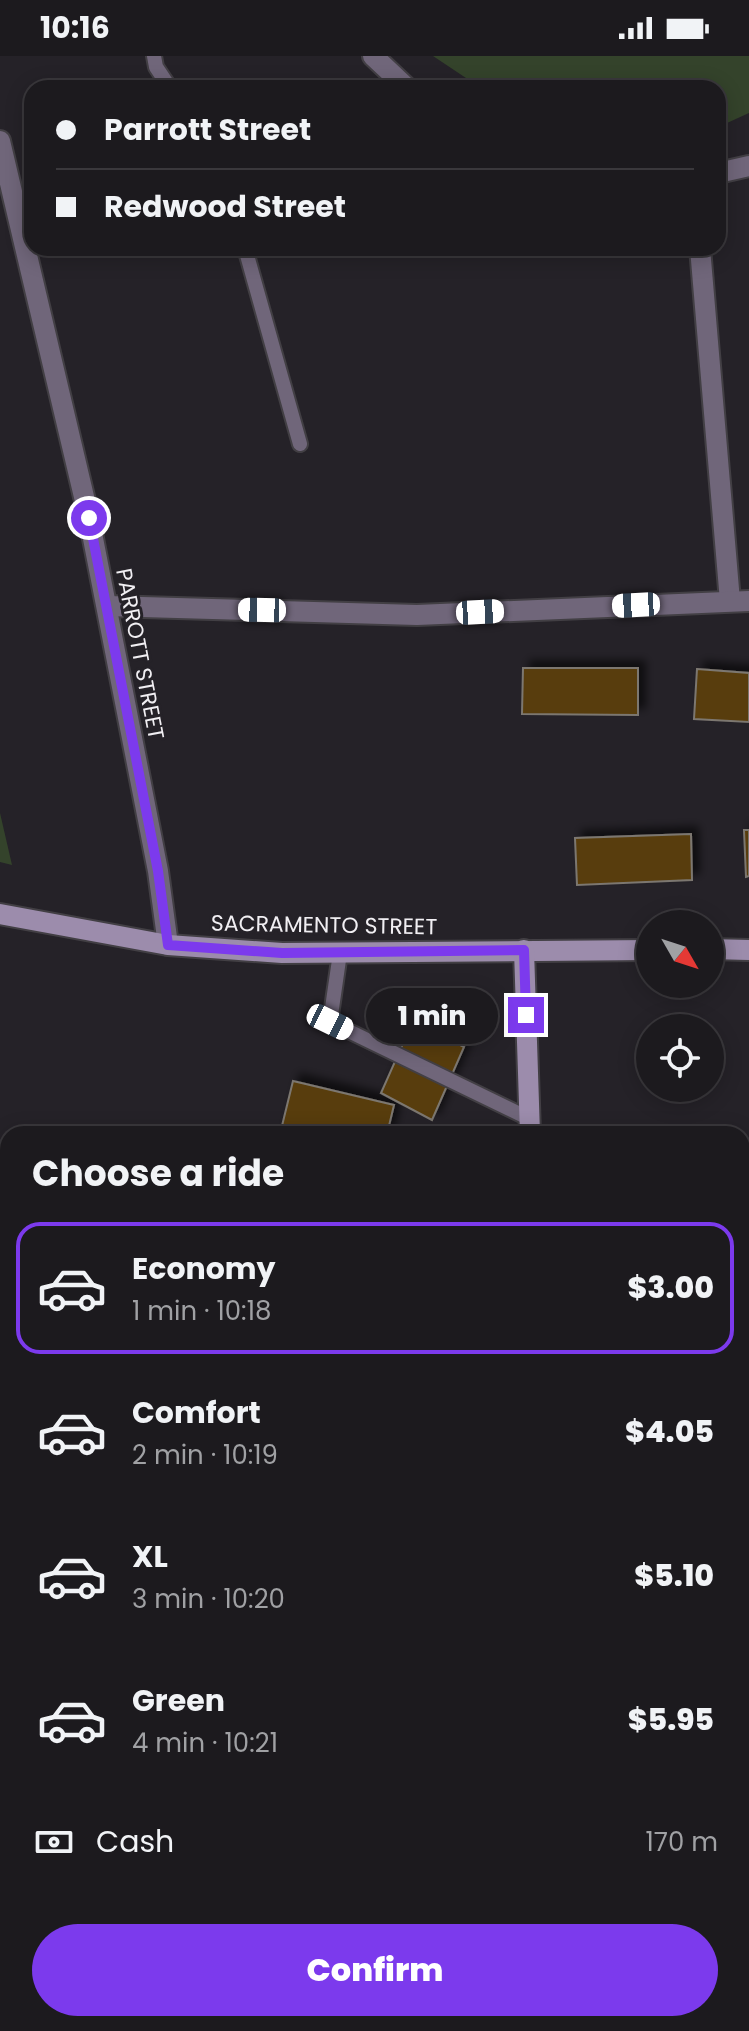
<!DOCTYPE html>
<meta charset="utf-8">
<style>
:root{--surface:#1c1a1e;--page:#252327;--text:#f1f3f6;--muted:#a0a1a4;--line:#3a383c;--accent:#7c3aed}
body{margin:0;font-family:Poppins,sans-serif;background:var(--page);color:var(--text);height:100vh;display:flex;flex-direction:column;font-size:30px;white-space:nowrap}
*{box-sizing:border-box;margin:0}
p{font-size:26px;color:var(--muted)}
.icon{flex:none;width:44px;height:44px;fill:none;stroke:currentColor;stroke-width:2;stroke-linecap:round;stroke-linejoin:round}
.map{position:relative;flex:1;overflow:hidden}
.details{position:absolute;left:0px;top:1070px;width:750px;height:906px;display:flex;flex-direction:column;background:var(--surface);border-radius:24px 24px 0 0;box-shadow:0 4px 20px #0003,0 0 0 2px var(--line)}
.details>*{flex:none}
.guide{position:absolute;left:24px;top:24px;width:702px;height:176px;border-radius:24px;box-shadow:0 4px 20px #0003,0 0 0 2px var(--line);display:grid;align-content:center;height:176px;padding:0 32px;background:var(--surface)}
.needle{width:52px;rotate:129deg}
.fabs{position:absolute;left:636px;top:854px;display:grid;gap:16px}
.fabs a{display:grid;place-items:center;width:88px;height:88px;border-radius:50%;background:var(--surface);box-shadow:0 4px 20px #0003,0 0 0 2px var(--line);font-size:40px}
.end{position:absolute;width:36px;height:36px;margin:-18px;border:10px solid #7c3aed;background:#fff;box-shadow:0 0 0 4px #fff}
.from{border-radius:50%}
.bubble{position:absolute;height:56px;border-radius:28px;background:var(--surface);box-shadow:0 4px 20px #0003,0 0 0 2px var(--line);font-size:26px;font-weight:800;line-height:56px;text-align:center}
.car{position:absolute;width:24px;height:48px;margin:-24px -12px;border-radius:10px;box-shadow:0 0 6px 2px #0007;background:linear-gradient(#fff 24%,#345 0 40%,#fff 0 76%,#345 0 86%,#fff 0)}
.guide b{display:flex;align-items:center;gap:28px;height:76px;font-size:30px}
.guide b+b{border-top:2px solid var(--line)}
.guide i{width:20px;height:20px;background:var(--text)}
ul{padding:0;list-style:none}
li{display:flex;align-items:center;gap:24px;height:132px;margin:0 16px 12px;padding:0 16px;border:4px solid transparent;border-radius:24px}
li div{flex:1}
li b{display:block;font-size:30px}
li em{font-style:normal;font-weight:800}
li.current{border-color:var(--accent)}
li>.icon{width:72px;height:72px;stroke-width:1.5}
h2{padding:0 32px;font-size:36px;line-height:96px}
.pay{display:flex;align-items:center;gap:20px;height:88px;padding:0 32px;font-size:30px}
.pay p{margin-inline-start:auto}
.action{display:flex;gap:16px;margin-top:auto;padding:16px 32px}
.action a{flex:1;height:92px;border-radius:48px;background:var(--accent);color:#fff;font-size:32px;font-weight:800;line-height:92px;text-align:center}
.status{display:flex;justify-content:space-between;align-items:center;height:56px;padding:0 40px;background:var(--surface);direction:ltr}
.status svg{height:22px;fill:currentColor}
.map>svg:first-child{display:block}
</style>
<div class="status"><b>10:16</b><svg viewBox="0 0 49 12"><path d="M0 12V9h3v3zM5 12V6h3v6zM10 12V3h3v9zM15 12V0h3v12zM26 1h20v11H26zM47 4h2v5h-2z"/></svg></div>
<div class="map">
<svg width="749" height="1975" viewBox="0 0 749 1975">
<defs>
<filter id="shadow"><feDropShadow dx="7" dy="-7" stdDeviation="4" flood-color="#0009"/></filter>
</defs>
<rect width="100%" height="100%" fill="#252228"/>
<g fill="#34432b">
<path d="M 433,0 L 749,0 L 749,57 L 727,67 L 718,68 L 718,32 L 481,32 Z"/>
<path d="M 0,757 L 12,809 L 0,806 Z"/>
</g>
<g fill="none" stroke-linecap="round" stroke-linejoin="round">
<g stroke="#39728e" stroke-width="10">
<path d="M 742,1193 L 749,1193"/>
<path d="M 0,1199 L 8,1199"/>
</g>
</g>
<g fill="#593d0a" stroke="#7c7770" stroke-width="2" filter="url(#shadow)">
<path d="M 523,612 L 638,612 L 638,659 L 522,658 Z"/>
<path d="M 697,613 L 749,617 L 749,666 L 694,663 Z"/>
<path d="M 744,774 L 749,774 L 749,820 L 746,821 Z"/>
<path d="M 691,778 L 692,824 L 577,829 L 575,782 Z"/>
<path d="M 413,965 L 464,991 L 432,1064 L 381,1037 Z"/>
<path d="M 293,1025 L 394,1049 L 387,1078 L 280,1078 Z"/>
<rect x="0" y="1399" width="8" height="84"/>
<path d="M 0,1685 L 8,1691 L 8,1724 L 0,1735 Z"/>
<path d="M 4,1804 L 8,1807 L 8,1913 L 0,1908 L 0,1809 Z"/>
<path d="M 467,1968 L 663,1968 L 660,1975 L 481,1975 L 468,1970 Z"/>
</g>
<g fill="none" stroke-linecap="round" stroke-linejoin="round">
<g stroke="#423f44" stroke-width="18">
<g id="service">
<path d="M 154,0 L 156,11 L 170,32"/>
<path d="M 245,192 L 300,388"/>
<path d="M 340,897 L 330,966 L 530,1063"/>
<path d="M 0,1310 L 8,1310"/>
<path d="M 742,1364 L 749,1364"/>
<path d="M 742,1960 L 749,1963"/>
<path d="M 185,1975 L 189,1968"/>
</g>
</g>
<g stroke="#423f44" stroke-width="24">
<g id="minor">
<path d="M 373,0 L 407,32"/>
<path d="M 0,85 L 89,462 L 158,815 L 168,889"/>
<path d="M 718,117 L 749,110"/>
<path d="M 700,192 L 730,545"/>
<path d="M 107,550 L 417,559 L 749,545"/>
</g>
</g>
<g stroke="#423f44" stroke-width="24">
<g id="secondary">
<path d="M 0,858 L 168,889 L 282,897 L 650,894"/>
<path d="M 710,893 L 749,894"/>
<path d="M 524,894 L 530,1078"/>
<path d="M 342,1975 L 344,1968"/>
</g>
</g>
<use href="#service" stroke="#70667a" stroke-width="14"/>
<use href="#minor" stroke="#70667a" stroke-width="20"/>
<use href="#secondary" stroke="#9c8cac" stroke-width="20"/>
</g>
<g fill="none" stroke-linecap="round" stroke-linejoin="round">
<path stroke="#7c3aed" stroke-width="10" d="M 89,462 L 158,815 L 168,889 L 282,897 L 524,894 L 526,959"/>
</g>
<g text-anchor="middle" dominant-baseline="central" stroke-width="6" stroke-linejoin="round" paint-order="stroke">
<g font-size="22" fill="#f1eff3" stroke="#252228">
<text transform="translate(140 598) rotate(79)">PARROTT STREET</text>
<text transform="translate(324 869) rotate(1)">SACRAMENTO STREET</text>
</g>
</g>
</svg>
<div class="fabs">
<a><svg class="needle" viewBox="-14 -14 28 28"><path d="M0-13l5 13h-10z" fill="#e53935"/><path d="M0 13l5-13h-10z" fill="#a0a1a4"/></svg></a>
<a><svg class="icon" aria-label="locate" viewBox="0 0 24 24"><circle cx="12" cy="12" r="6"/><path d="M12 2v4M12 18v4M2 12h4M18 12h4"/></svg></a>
</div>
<i class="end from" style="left:89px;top:462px"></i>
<i class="end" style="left:526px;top:959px"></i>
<div class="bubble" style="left:366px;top:932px;width:132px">1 min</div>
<i class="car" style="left:636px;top:549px;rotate:267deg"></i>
<i class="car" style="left:262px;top:554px;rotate:271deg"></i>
<i class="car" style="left:480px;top:556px;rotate:87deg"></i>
<i class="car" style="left:330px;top:966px;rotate:116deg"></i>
<div class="guide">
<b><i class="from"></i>Parrott Street</b>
<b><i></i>Redwood Street</b>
</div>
<section class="details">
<h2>Choose a ride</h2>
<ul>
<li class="current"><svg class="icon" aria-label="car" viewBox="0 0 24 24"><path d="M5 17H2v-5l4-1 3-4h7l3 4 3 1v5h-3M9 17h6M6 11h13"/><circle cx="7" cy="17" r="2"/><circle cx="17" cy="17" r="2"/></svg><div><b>Economy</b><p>1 min · 10:18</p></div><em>$3.00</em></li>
<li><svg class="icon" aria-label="car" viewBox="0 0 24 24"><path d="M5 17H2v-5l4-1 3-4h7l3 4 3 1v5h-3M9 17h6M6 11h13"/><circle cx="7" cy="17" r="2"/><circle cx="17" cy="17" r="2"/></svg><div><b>Comfort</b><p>2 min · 10:19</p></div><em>$4.05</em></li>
<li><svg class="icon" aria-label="car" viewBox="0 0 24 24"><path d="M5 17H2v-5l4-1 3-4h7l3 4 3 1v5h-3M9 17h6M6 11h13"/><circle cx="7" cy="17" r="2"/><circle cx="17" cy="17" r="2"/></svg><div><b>XL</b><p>3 min · 10:20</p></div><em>$5.10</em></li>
<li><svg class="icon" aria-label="car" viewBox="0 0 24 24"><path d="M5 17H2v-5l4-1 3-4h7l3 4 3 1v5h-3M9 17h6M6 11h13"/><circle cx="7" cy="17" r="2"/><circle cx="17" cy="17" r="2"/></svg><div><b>Green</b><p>4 min · 10:21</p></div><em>$5.95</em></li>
</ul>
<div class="pay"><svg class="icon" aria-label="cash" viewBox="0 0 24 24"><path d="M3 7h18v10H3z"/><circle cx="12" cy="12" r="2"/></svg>Cash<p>170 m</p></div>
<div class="action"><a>Confirm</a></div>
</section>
</div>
